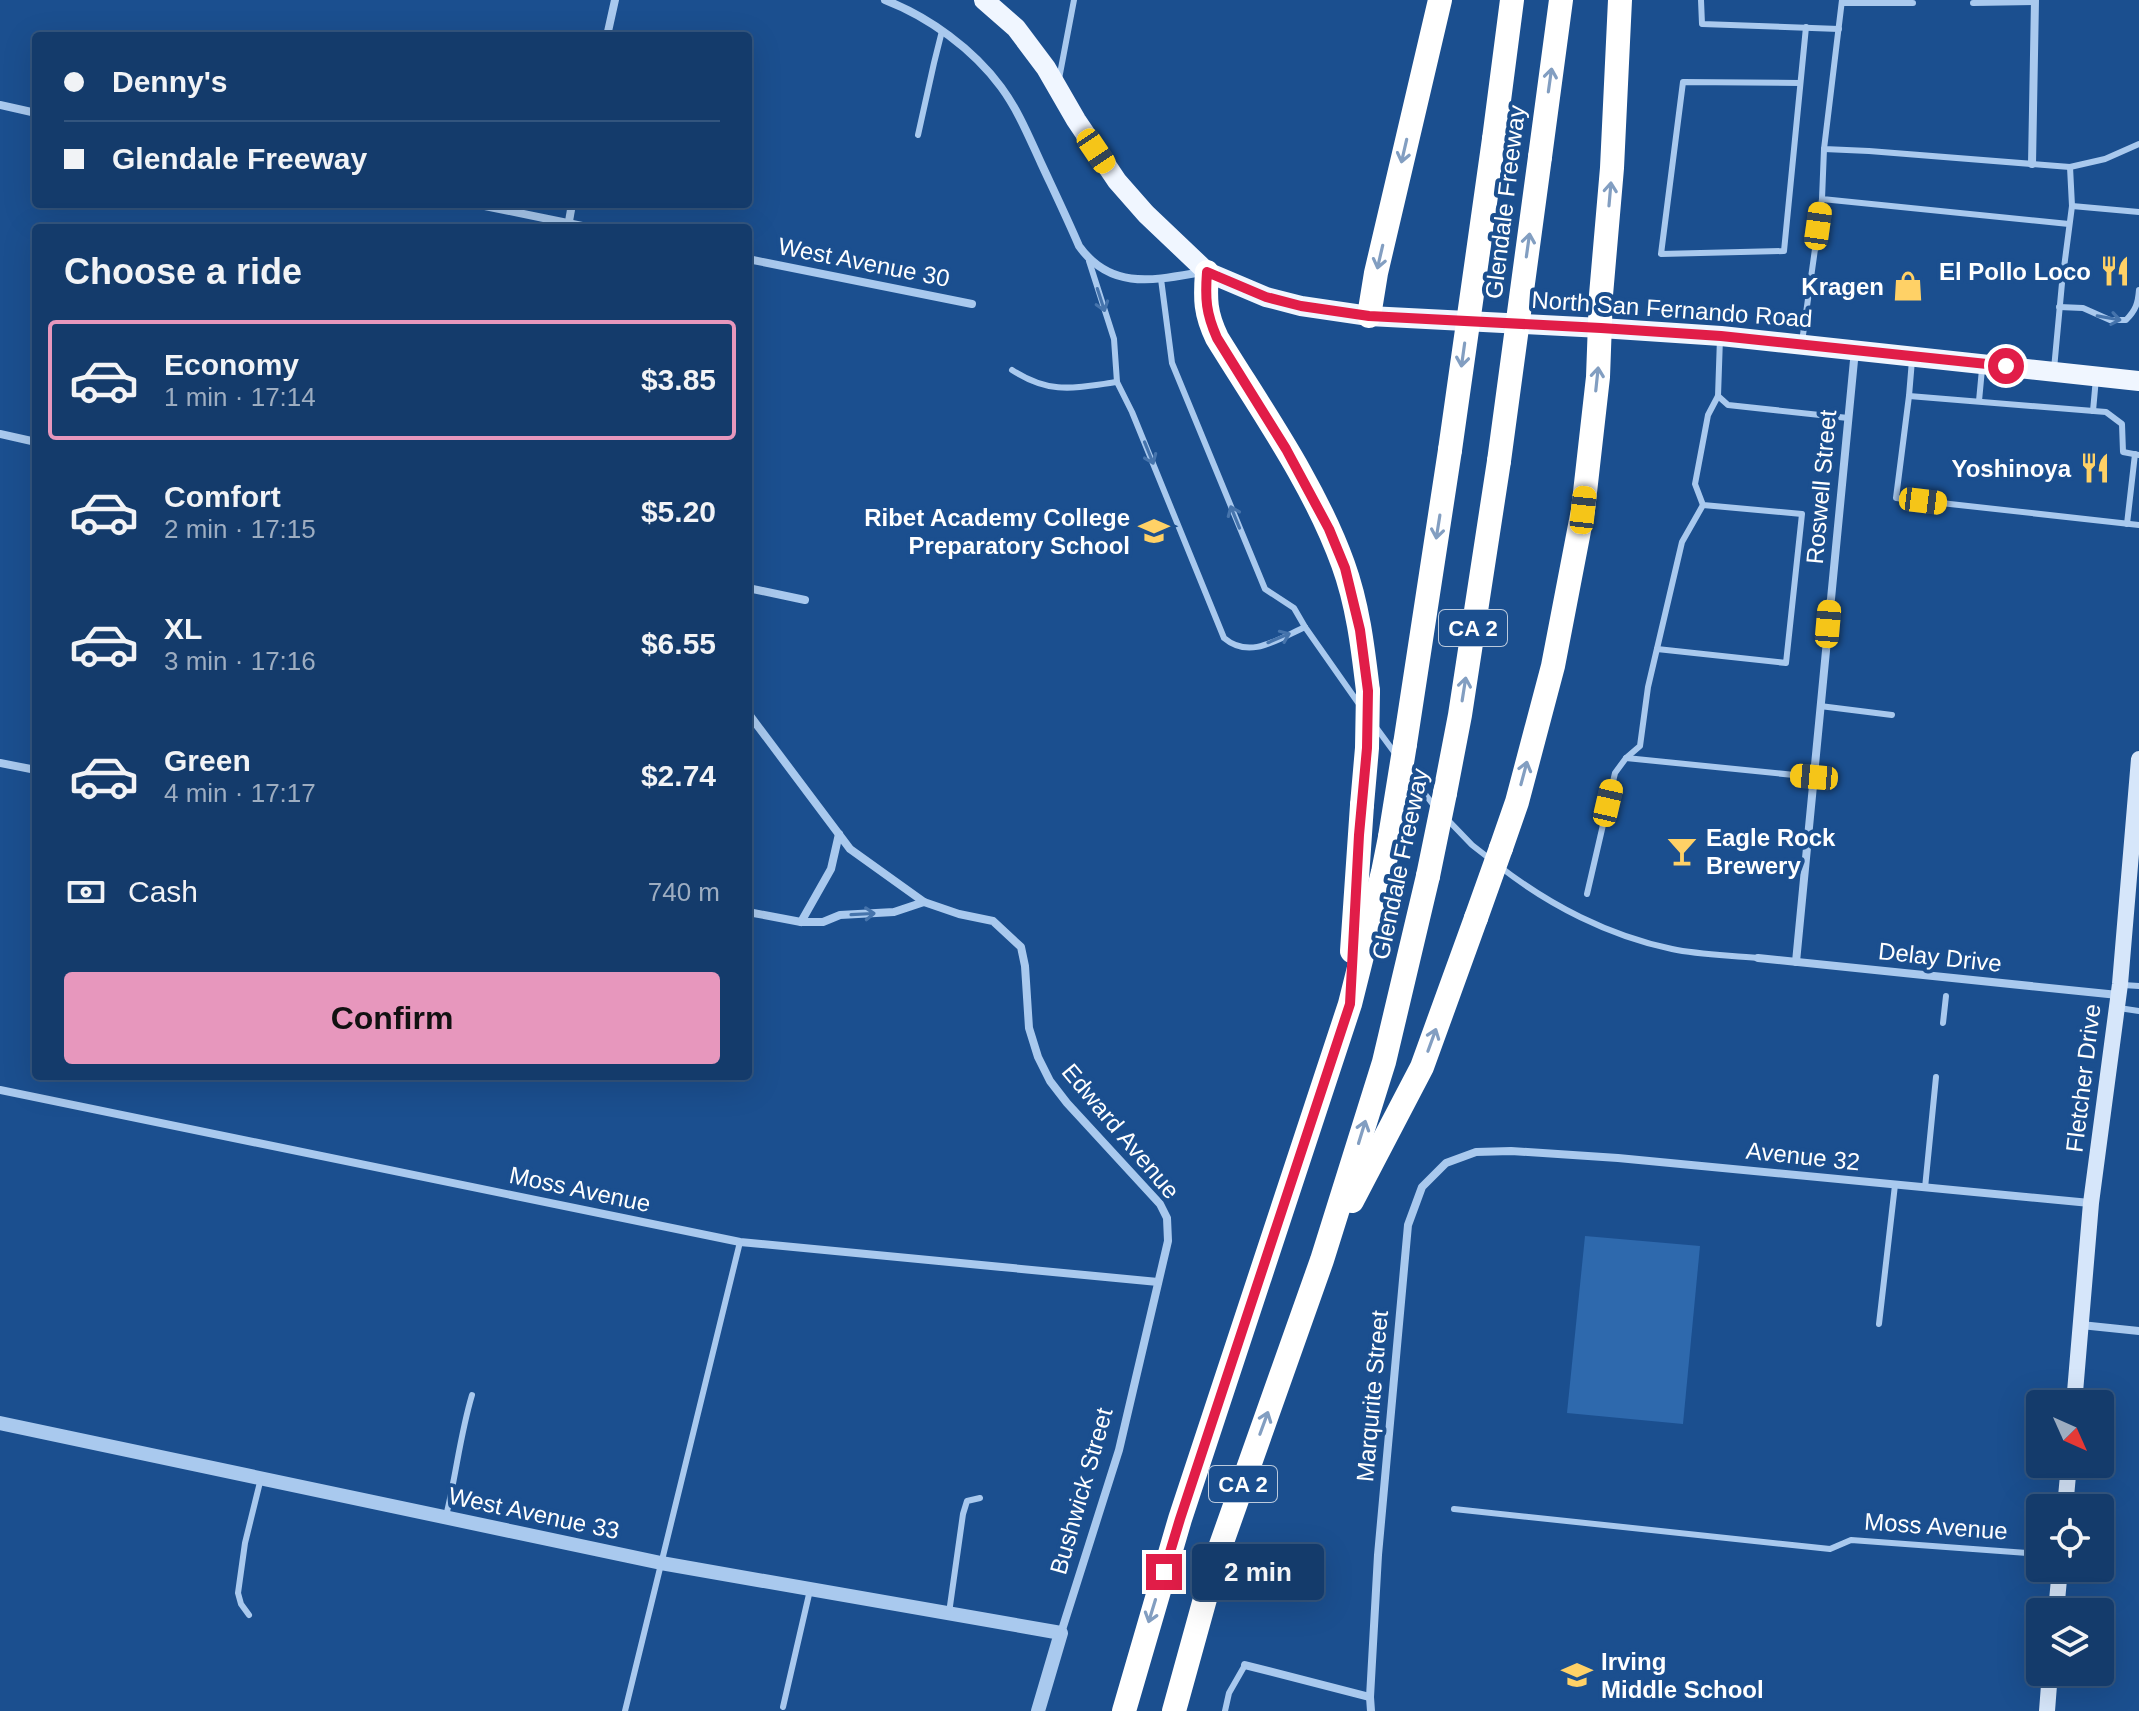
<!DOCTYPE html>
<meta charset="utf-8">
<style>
:root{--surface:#143b6b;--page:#214673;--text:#f1f3f6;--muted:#9dadc1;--line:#33557e;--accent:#e797bd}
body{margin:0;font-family:Arial,sans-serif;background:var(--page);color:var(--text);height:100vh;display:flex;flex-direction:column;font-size:30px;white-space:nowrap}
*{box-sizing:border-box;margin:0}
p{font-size:26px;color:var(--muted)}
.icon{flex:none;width:44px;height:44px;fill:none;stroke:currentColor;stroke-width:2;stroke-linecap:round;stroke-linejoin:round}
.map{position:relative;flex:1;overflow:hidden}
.details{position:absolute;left:32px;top:224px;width:720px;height:856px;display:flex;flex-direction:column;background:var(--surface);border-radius:8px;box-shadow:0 8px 32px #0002,0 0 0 2px var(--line)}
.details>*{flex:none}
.top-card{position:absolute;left:32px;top:32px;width:720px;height:176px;border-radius:8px;box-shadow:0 8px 32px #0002,0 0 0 2px var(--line);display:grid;align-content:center;height:176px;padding:0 32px;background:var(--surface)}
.needle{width:52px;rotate:135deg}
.controls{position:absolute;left:2026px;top:1390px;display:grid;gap:16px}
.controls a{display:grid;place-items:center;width:88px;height:88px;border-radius:8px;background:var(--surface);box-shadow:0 8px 32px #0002,0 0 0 2px var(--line);font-size:40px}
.end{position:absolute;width:36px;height:36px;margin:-18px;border:10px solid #e11d48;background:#fff;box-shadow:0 0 0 4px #fff}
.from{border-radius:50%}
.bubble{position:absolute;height:56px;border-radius:8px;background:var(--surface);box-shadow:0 8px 32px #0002,0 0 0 2px var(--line);font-size:26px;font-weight:700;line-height:56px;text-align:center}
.car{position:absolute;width:24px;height:48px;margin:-24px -12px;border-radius:10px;box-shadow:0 0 6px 2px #0007;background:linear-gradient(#f5c518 24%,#345 0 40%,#f5c518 0 76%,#345 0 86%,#f5c518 0)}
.top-card b{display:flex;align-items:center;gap:28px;height:76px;font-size:30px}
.top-card b+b{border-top:2px solid var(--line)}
.top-card i{width:20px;height:20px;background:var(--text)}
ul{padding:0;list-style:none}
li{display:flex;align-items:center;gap:24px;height:120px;margin:0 16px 12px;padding:0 16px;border:4px solid transparent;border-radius:8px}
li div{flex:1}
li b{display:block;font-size:30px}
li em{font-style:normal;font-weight:700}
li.selected{border-color:var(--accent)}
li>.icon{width:72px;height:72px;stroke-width:1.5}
h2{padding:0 32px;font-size:36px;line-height:96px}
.pay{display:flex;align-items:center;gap:20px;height:88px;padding:0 32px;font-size:30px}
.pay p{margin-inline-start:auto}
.cta{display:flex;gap:16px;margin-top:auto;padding:16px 32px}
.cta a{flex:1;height:92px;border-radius:8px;background:var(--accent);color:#111;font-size:32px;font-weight:700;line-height:92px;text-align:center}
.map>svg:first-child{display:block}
</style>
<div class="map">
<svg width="2139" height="1711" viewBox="0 0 2139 1711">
<rect width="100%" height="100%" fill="#1b4f8f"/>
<path fill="#2e69ad" d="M 1585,1236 L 1700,1246 L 1683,1424 L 1567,1413 Z"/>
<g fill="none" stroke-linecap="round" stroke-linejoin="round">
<g stroke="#a9c9ee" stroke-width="6">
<path d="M 1701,0 L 1702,24 L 1839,29"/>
<path d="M 1842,0 L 1824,149 L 1869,151 L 2070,167 L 2105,159 L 2139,144"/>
<path d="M 1842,3 L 1913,3"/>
<path d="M 1973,3 L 2035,2"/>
<path d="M 1059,79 L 1074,0"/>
<path d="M 1800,83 L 1683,82 L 1661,254 L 1784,251 L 1806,27"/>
<path d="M 918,135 L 934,63 L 942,31"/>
<path d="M 1824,149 L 1822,199 L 2069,224"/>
<path d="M 2070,167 L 2072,206 L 2139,212"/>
<path d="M 1089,261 L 1114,339 L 1117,382 L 1132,412 L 1224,638 C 1250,660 1278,639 1305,627"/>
<path d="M 1161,279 L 1172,363 L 1265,589 L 1294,608 L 1305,627 L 1359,704"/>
<path d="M 2059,307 L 2083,308 L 2110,320 L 2126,320 C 2136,310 2138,303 2139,290"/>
<path d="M 1802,342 L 1822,199"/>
<path d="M 2054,369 L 2062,283 L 2072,206"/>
<path d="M 1012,370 C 1051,395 1074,388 1117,382"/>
<path d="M 1718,396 L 1728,405 L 1848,418"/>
<path d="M 1909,396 L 1912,360"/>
<path d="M 1979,401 L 1982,369"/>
<path d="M 2093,411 L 2096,378"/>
<path d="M 2139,455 L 2123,452 L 2122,424 L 2106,412 L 1909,396 L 1896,498 L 2139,525"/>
<path d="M 2127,524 L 2135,454"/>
<path d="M 1657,649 L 1786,663 L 1802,514 L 1703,505 L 1695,484 L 1708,415 L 1718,396 L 1720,338"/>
<path d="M 1820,706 L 1892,715"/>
<path d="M 1375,726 L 1397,756"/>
<path d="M 1626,758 L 1814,777"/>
<path d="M 1408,772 L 1435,807"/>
<path d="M 1446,818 L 1472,845 L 1490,859"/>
<path d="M 1499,866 C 1549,905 1609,936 1672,949 C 1700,955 1730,955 1758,958"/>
<path d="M 1587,894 L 1615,773 L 1626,758 L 1640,746 L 1648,687 L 1682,542 L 1703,505"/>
<path d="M 2123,985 L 2139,986"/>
<path d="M 2119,1008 L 2139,1011"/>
<path d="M 1943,1023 L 1946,996"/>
<path d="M 1925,1188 L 1936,1077"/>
<path d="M 1879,1324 L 1895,1185"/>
<path d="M 1454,1509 L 1830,1549 L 1851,1540 L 2040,1554"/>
<path d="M 446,1516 C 456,1476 460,1435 472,1395"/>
<path d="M 949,1613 L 963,1514 L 967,1501 L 980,1498"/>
<path d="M 249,1615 L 241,1604 L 238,1593 L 245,1543 L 261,1478"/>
<path d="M 783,1707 L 810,1590"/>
<path d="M 625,1711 L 740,1242"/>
<path d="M 1225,1711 L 1229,1693 L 1245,1665"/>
</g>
<g stroke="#a9c9ee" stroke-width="8">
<path d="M 885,0 C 929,17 973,49 1001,87 C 1018,110 1029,137 1041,163 C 1054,191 1067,218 1079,246 C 1111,291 1155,280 1202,272"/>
<path d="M 607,36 L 615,0"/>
<path d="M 0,105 L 36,113"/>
<path d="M 2032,164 L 2035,0"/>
<path d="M 475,204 L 592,228"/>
<path d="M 568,227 L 572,204"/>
<path d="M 748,259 L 972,304"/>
<path d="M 0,434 L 36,442"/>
<path d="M 748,588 L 805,600"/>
<path d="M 748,713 L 850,849 L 924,902 L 959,914 L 993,921 L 1021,947 L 1025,966 L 1029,1028 L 1038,1057 L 1050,1081 L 1067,1103 L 1160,1204 L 1167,1218 L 1168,1241 L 1119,1450 L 1061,1633"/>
<path d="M 0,763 L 36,770"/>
<path d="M 748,912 L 801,922 L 823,922 L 840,915 L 894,912 L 924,902"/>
<path d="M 801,922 L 831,869 L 839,834"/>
<path d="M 1758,958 L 2118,995"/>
<path d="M 1796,962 L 1855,350"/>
<path d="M 0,1090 L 740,1242 L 1158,1282"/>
<path d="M 2081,1325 L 2139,1331"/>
<path d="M 1245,1665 L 1370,1697"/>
<path d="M 1371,1711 L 1370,1697 L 1378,1555 L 1408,1225 L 1422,1187 L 1446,1163 L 1476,1152 L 1511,1151 L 1618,1158 L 2090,1203"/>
</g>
<path stroke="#a9c9ee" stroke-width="14" d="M 0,1423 L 661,1563 L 1061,1633 L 1038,1711"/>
<g stroke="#d6e6fa" stroke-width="16">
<path d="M 2074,1404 L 2091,1203 L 2120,984 L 2139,759"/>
<path d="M 2065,1508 L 2069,1464"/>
<path d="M 2056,1612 L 2060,1568"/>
<path d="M 2047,1711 L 2050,1672"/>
</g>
<path stroke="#f0f6ff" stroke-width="20" d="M 984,0 L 1016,28 L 1046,68 L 1076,120 L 1117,181 L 1146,214 L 1207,272 L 1266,297 L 1301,306 L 1369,316 L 1601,328 L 1721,336 L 2139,381"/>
<g stroke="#fff" stroke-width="24">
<path d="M 1494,139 L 1512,0"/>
<path d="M 1540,157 L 1561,0"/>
<path d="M 1207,272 C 1205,299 1205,313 1217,338 C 1262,411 1314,484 1343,564 C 1358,605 1363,649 1368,691"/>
<path d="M 1369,316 L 1376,273 L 1440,0"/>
<path d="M 1405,744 L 1450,450"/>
<path d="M 1445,793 L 1460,715 L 1499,461"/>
<path d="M 1501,848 L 1517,802 L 1553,666 L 1583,510 L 1598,377 L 1601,295 L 1612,168 L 1620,0"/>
<path d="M 1352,951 L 1362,805"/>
<path d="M 1352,1201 L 1422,1067 L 1476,918"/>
<path d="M 1124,1711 L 1180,1519 L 1350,1004 L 1383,872 L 1390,837"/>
<path d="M 1174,1711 L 1216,1559 L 1322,1260 L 1384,1062 L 1428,876"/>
</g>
<g stroke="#fff" stroke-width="24">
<path d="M 1450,450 L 1494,139"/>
<path d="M 1499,461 L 1540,157"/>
<path d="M 1362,805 L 1367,748 L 1368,691"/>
<path d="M 1390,837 L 1405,744"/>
<path d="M 1428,876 L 1445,793"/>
<path d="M 1476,918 L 1501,848"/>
</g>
</g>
<defs><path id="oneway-shaft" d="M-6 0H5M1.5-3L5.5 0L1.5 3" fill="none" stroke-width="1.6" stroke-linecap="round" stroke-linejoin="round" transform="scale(2)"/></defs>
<g stroke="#829ec1">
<use href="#oneway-shaft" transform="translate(1550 80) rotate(-82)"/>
<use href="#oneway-shaft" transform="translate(1404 151) rotate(103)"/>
<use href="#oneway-shaft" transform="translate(1610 194) rotate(-85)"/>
<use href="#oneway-shaft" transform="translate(1528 245) rotate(-82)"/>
<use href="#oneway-shaft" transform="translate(1380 257) rotate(103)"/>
<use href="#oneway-shaft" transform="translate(1463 355) rotate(98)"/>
<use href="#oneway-shaft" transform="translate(1597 379) rotate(-84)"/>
<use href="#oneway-shaft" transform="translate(1438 527) rotate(99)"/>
<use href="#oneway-shaft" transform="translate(1464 689) rotate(-81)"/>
<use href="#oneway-shaft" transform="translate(1524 773) rotate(-75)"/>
<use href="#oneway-shaft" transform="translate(1432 1040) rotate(-70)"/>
<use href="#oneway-shaft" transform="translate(1362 1132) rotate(-73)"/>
<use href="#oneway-shaft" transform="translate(1264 1423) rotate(-70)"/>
<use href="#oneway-shaft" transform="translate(1152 1611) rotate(107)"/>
</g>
<g stroke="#4674ac">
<use href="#oneway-shaft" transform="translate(1101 300) rotate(72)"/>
<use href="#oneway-shaft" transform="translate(2109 318) rotate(10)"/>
<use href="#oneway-shaft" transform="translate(1149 453) rotate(68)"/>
<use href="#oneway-shaft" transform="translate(1235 517) rotate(-112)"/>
<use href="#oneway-shaft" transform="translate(1279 638) rotate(-23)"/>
<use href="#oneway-shaft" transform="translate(863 914) rotate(-3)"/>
</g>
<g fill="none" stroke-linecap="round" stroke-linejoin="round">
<path stroke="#e11d48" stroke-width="10" d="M 1164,1572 L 1180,1519 L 1350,1004 L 1359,835 L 1367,748 L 1368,691 L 1360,630 L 1345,568 L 1329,529 L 1286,449 L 1217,338 C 1206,313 1205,299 1207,272 L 1266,297 L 1301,306 L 1369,316 L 1601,328 L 1721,336 L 2006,366"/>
</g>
<defs>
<g id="restaurant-bare" transform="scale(2.4)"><path d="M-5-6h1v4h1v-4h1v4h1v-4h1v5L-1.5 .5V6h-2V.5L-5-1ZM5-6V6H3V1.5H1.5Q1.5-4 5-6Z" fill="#ffd166" stroke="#1b4f8f" stroke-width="2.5" paint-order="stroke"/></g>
<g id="shop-bare" transform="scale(2.4)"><path d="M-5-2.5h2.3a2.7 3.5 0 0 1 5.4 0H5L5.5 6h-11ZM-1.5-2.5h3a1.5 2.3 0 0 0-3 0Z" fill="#ffd166" stroke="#1b4f8f" stroke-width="2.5" paint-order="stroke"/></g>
<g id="school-bare" transform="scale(2.4)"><path d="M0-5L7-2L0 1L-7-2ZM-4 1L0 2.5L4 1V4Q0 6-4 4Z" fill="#ffd166" stroke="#1b4f8f" stroke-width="2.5" paint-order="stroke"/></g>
<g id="bar-bare" transform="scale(2.4)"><path d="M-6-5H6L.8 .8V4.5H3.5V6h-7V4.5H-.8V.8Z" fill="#ffd166" stroke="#1b4f8f" stroke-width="2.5" paint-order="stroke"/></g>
</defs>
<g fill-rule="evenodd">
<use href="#restaurant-bare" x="2115" y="271"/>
<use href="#shop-bare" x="1908" y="286"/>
<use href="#restaurant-bare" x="2095" y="468"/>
<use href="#school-bare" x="1154" y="531"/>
<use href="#bar-bare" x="1682" y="851"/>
<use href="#school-bare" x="1577" y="1675"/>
</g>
<g text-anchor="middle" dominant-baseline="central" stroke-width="8" stroke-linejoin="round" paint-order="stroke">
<g fill="#1b4f8f" stroke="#bbcadd" stroke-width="2">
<rect x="1439" y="610" width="68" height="36" rx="6"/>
<rect x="1209" y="1466" width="68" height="36" rx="6"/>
</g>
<g font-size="22" font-weight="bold" fill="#fff">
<text x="1473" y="628">CA 2</text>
<text x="1243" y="1484">CA 2</text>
</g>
<g font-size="24" fill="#fff" stroke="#1b4f8f">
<text transform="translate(1505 202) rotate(-83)">Glendale Freeway</text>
<text transform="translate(864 262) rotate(11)">West Avenue 30</text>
<text transform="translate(1672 309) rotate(4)">North San Fernando Road</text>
<text transform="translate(1821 487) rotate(-85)">Roswell Street</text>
<text transform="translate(1400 864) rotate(-78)">Glendale Freeway</text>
<text transform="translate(1940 957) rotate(6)">Delay Drive</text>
<text transform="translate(2083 1078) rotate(-83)">Fletcher Drive</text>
<text transform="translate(1121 1131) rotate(50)">Edward Avenue</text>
<text transform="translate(1803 1156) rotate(6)">Avenue 32</text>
<text transform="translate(580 1189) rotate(12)">Moss Avenue</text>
<text transform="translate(1372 1396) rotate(-85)">Marqurite Street</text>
<text transform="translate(1081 1491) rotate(-74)">Bushwick Street</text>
<text transform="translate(534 1513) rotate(12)">West Avenue 33</text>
<text transform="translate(1936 1526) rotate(4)">Moss Avenue</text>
</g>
<g font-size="24" font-weight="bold" fill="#fff" stroke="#1b4f8f" text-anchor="end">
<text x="2091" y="271">El Pollo Loco</text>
<text x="1884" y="286">Kragen</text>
<text x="2071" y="468">Yoshinoya</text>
<text x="1130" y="517">Ribet Academy College<tspan x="1130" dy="28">Preparatory School</tspan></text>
<text x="1706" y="837" text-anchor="start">Eagle Rock<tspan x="1706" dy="28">Brewery</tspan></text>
<text x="1601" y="1661" text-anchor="start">Irving<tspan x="1601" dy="28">Middle School</tspan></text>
</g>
</g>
</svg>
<div class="controls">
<a><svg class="needle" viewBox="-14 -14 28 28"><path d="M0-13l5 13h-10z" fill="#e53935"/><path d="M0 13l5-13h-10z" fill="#9dadc1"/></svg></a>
<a><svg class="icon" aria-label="locate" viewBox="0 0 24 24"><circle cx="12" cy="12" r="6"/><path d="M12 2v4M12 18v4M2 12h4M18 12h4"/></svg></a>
<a><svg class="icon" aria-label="layers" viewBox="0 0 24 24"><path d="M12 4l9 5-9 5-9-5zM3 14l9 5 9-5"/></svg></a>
</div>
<i class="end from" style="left:2006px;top:366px"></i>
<i class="end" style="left:1164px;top:1572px"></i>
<div class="bubble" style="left:1192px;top:1544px;width:132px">2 min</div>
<i class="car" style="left:1096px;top:151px;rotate:146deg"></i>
<i class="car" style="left:1818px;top:226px;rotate:8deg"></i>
<i class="car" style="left:1923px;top:501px;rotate:97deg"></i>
<i class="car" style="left:1583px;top:510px;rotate:6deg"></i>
<i class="car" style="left:1828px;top:624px;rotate:5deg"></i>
<i class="car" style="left:1814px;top:777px;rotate:275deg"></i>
<i class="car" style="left:1608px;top:803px;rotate:13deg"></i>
<div class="top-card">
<b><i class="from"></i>Denny's</b>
<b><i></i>Glendale Freeway</b>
</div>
<section class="details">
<h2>Choose a ride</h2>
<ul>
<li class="selected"><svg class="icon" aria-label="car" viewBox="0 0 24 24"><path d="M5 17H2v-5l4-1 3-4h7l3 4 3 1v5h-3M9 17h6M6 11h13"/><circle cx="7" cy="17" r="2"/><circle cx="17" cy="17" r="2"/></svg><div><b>Economy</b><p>1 min · 17:14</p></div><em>$3.85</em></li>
<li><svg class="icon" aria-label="car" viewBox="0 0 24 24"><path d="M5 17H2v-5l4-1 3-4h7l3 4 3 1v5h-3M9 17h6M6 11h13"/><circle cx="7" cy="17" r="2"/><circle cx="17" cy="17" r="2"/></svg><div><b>Comfort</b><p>2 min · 17:15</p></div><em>$5.20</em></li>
<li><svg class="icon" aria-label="car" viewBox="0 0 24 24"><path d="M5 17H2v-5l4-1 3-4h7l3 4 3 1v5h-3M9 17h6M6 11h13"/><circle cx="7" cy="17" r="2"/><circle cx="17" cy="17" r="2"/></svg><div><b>XL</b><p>3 min · 17:16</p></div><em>$6.55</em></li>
<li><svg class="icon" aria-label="car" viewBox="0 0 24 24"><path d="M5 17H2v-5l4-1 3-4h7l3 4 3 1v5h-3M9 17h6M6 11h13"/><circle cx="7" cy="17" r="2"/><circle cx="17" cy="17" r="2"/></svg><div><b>Green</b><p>4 min · 17:17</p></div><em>$2.74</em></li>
</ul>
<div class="pay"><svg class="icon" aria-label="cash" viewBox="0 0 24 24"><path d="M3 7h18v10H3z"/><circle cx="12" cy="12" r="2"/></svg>Cash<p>740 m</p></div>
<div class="cta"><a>Confirm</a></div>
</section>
</div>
